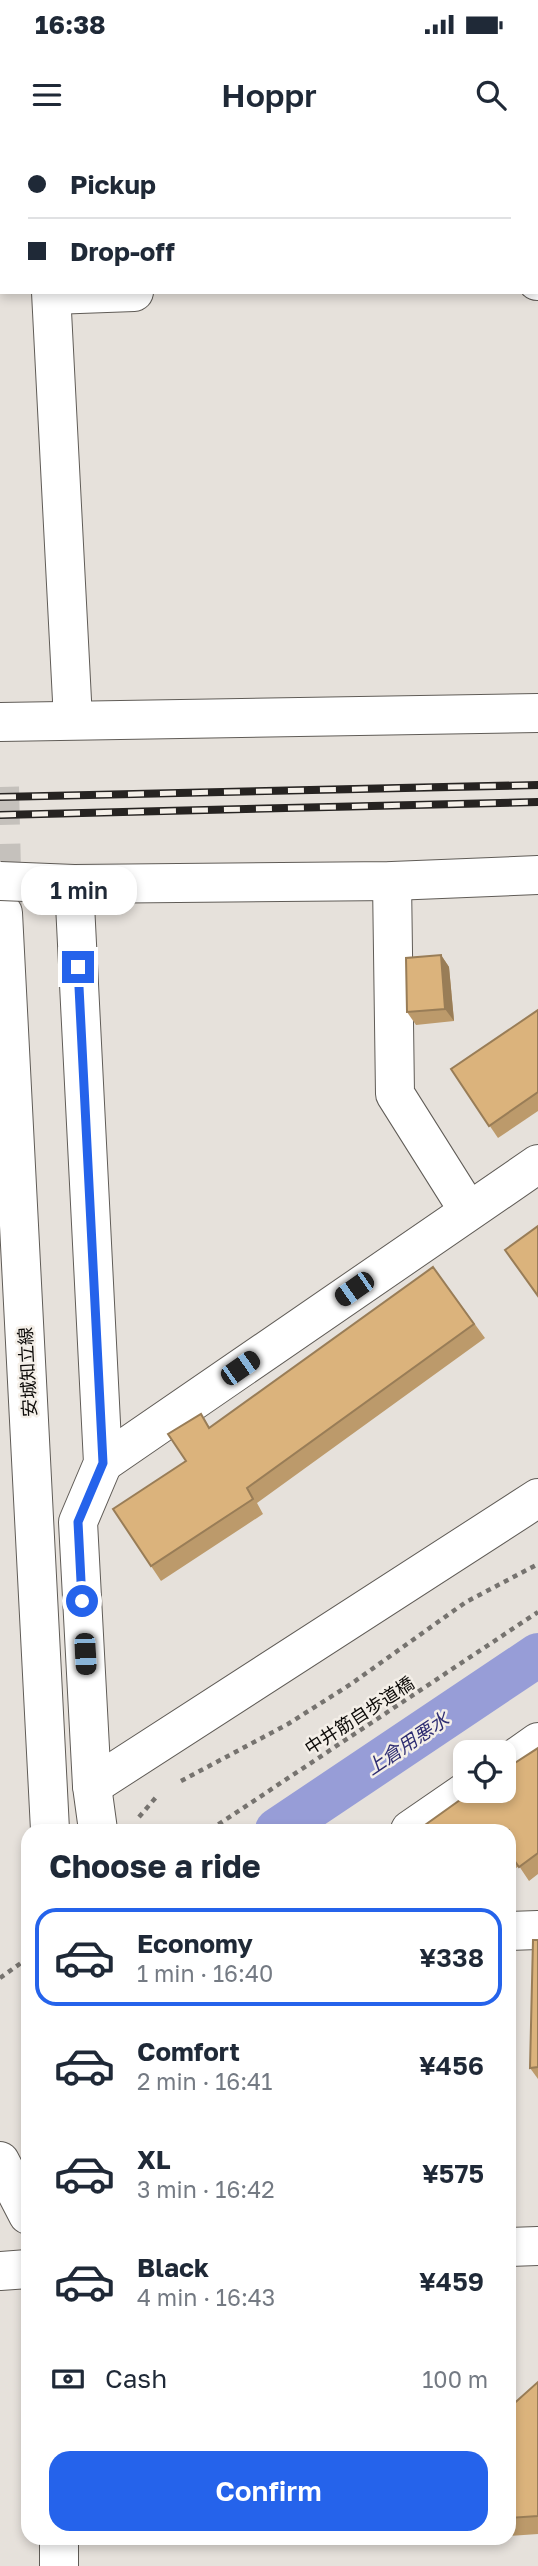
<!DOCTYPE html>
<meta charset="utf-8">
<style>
:root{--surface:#fff;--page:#f6f6f7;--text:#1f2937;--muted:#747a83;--line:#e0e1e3;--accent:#2563eb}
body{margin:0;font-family:"Golos Text","Noto Sans JP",sans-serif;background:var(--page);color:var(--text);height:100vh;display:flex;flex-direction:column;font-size:26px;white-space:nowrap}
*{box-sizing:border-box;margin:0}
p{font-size:23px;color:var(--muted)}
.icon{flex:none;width:38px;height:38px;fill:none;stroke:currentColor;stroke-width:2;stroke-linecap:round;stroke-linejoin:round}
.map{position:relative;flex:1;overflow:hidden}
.panel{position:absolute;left:21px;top:1684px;width:495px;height:721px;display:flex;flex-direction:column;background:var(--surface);border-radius:21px;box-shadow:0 4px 10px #0003}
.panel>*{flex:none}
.hud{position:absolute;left:0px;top:0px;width:539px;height:154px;box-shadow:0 4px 10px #0003;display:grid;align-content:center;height:154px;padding:0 28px;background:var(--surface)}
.tools{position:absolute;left:453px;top:1600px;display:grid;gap:14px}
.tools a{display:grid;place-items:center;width:63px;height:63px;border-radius:14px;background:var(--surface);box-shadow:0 4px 10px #0003;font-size:35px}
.end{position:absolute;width:32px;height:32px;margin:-16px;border:9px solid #2563eb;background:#fff;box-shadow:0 0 0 4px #fff}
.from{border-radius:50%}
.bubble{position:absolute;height:49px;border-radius:21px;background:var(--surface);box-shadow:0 4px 10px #0003;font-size:23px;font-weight:600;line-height:49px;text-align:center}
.car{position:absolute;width:21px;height:42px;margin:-21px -10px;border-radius:9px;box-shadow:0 0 5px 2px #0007;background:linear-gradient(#222 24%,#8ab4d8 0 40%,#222 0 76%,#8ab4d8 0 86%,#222 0)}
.hud b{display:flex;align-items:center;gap:24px;height:66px;font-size:26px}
.hud b+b{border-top:2px solid var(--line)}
.hud i{width:18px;height:18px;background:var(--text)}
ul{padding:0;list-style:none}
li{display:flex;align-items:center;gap:21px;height:98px;margin:0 14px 10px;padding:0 14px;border:4px solid transparent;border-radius:21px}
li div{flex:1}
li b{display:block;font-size:26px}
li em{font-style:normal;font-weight:600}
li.on{border-color:var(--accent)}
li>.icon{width:63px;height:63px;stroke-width:1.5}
h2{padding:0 28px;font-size:32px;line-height:84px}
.pay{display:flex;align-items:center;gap:18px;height:77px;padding:0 28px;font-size:26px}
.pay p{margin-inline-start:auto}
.action{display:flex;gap:14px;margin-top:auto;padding:14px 28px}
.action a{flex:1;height:80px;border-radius:21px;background:var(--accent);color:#fff;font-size:28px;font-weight:600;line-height:80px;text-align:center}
.status{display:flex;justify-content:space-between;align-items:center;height:49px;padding:0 35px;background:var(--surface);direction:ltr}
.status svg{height:19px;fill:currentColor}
header{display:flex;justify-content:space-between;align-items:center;height:91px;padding:0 28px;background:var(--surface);font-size:32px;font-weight:600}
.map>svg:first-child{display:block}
</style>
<div class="status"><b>16:38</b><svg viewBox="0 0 49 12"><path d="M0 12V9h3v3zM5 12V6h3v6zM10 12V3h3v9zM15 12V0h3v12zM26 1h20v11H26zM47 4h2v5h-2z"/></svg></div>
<header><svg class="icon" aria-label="menu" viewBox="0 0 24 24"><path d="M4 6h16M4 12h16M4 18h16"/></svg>Hoppr<svg class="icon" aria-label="search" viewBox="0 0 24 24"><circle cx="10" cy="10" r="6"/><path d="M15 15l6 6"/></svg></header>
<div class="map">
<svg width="538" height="2426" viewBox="0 0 538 2426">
<rect width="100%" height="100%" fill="#e6e1db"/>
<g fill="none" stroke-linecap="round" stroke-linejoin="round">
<path stroke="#979dd7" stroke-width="44" d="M 277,1690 L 538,1515"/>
<path stroke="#c5c1bc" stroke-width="38" stroke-dasharray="38 19" stroke-linecap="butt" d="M 0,647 L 3,773"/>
<g stroke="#605c57" stroke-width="40">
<g id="minor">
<path d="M 18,0 L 18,2"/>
<path d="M 51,152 L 73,580"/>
<path d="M 0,582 L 538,573"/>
<path d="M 392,741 L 395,954 L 468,1070"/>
<path d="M 103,1323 L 538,1024"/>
<path d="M 504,1626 L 538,1602"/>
<path d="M 92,1646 L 538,1358"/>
<path d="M 98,1690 L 92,1646 L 78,1382 L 103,1323 L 74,744 L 392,741 L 538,735"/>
<path d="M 410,1690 L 468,1650"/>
<path d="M 509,1791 L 538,1790"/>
</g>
</g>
<g stroke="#605c57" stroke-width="40">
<g id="tertiary">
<path d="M 537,141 L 538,141"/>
<path d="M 52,155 L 134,152"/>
<path d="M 0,2131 L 28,2129"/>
<path d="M 59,2398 L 59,2426"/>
</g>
</g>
<g stroke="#605c57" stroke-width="40">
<g id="secondary">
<path d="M 3,773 L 50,1690"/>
<path d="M 0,2021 L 28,2075"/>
<path d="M 509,2107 L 538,2106"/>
</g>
</g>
<g stroke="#76736f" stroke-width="4.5" stroke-dasharray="5 5" stroke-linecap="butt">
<path d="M 181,1641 L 288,1584 L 351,1544 L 466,1462 L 538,1424"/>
<path d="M 139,1677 L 158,1655"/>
<path d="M 210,1690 L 538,1472"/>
<path d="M 0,1838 L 28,1818"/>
</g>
<use href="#minor" stroke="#fff" stroke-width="38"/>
<use href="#tertiary" stroke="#fff" stroke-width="38"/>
<use href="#secondary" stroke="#fff" stroke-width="38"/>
<g stroke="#262321" stroke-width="8">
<g id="rail">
<path d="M 0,657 L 538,645"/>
<path d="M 0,675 L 538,662"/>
</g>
</g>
<use href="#rail" stroke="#f4efe8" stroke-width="5" stroke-dasharray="16" stroke-linecap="butt"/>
<g stroke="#605c57" stroke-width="40" stroke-linecap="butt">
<path id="minor-bridge" d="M 0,741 L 74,744"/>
</g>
<use href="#minor-bridge" stroke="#fff" stroke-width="38"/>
</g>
<g fill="#bc9a6b">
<path d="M 441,815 L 449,827 L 454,881 L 416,885 L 407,872 Z"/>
<path d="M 538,870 L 538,971 L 498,998 L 451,929 Z"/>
<path d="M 433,1127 L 485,1198 L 257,1363 L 263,1374 L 161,1441 L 151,1426 L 186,1321 L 201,1274 L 210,1288 Z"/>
<path d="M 538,1608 L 538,1734 L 529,1741 L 519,1726 L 509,1733 L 509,1690 Z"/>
<path d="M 538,1800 L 538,1939 L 530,1928 Z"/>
<path d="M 538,2242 L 538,2394 L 509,2396 L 509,2268 Z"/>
</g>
<path fill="#997d57" d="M 441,815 L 449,827 L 454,881 L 445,869 Z"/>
<g fill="#dbb37c" stroke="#997d57" stroke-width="2">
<path d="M 441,815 L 445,869 L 407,872 L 406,818 Z"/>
<path d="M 538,870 L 538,952 L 489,986 L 451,929 Z"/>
<path d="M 538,1086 L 538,1156 L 505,1110 Z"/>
<path d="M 433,1127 L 474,1184 L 247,1348 L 253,1359 L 151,1426 L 113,1369 L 186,1321 L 168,1294 L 201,1274 L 209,1288 Z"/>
<path d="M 538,1608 L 538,1713 L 519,1727 L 509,1713 L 509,1690 L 418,1690 L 474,1650 L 504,1650 L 504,1630 Z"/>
<path d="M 533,1800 L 538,1800 L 538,1927 L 530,1928 Z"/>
<path d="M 538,2242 L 538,2376 L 509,2378 L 509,2268 Z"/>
</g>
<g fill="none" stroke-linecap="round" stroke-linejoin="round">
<path stroke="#2563eb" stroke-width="9" d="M 78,827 L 103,1323 L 78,1382 L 82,1461"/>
</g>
<g text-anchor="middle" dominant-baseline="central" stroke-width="5" stroke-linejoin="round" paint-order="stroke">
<g font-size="18" fill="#0d0b09" stroke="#f4efe8">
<text transform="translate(27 1232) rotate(-93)">安城知立線</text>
<text transform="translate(359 1575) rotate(-33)">中井筋自歩道橋</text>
</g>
<g font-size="19" font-style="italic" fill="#2e2d72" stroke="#f4efe8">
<text transform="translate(407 1603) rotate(-34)">上倉用悪水</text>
</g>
</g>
</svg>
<div class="tools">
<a><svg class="icon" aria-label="locate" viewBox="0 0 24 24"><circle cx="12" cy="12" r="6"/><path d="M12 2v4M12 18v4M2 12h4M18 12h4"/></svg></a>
</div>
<i class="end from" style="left:82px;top:1461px"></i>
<i class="end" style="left:78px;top:827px"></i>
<div class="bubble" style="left:21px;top:726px;width:116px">1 min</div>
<i class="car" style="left:354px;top:1149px;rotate:235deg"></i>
<i class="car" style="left:240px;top:1228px;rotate:55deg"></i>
<i class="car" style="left:85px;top:1514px;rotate:177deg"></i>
<div class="hud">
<b><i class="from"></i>Pickup</b>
<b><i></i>Drop-off</b>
</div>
<section class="panel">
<h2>Choose a ride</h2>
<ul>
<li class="on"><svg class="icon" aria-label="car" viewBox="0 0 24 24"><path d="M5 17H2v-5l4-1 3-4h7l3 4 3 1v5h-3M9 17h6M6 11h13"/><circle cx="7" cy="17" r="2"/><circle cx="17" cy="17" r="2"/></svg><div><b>Economy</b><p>1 min · 16:40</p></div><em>¥338</em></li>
<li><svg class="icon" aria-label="car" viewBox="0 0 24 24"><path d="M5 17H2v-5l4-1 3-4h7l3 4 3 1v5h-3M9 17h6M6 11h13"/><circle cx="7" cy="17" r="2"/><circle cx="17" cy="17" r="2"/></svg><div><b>Comfort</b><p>2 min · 16:41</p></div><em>¥456</em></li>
<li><svg class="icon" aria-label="car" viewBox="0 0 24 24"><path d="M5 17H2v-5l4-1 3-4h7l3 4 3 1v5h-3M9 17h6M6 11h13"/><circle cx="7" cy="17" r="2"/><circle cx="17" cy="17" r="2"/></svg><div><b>XL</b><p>3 min · 16:42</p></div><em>¥575</em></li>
<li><svg class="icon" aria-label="car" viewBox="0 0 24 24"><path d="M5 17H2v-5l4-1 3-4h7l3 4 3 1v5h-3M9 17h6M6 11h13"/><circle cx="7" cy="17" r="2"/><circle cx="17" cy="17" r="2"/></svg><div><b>Black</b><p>4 min · 16:43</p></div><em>¥459</em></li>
</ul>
<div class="pay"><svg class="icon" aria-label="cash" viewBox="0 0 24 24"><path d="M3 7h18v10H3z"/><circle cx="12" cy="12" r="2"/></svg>Cash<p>100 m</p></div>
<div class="action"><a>Confirm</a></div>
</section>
</div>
